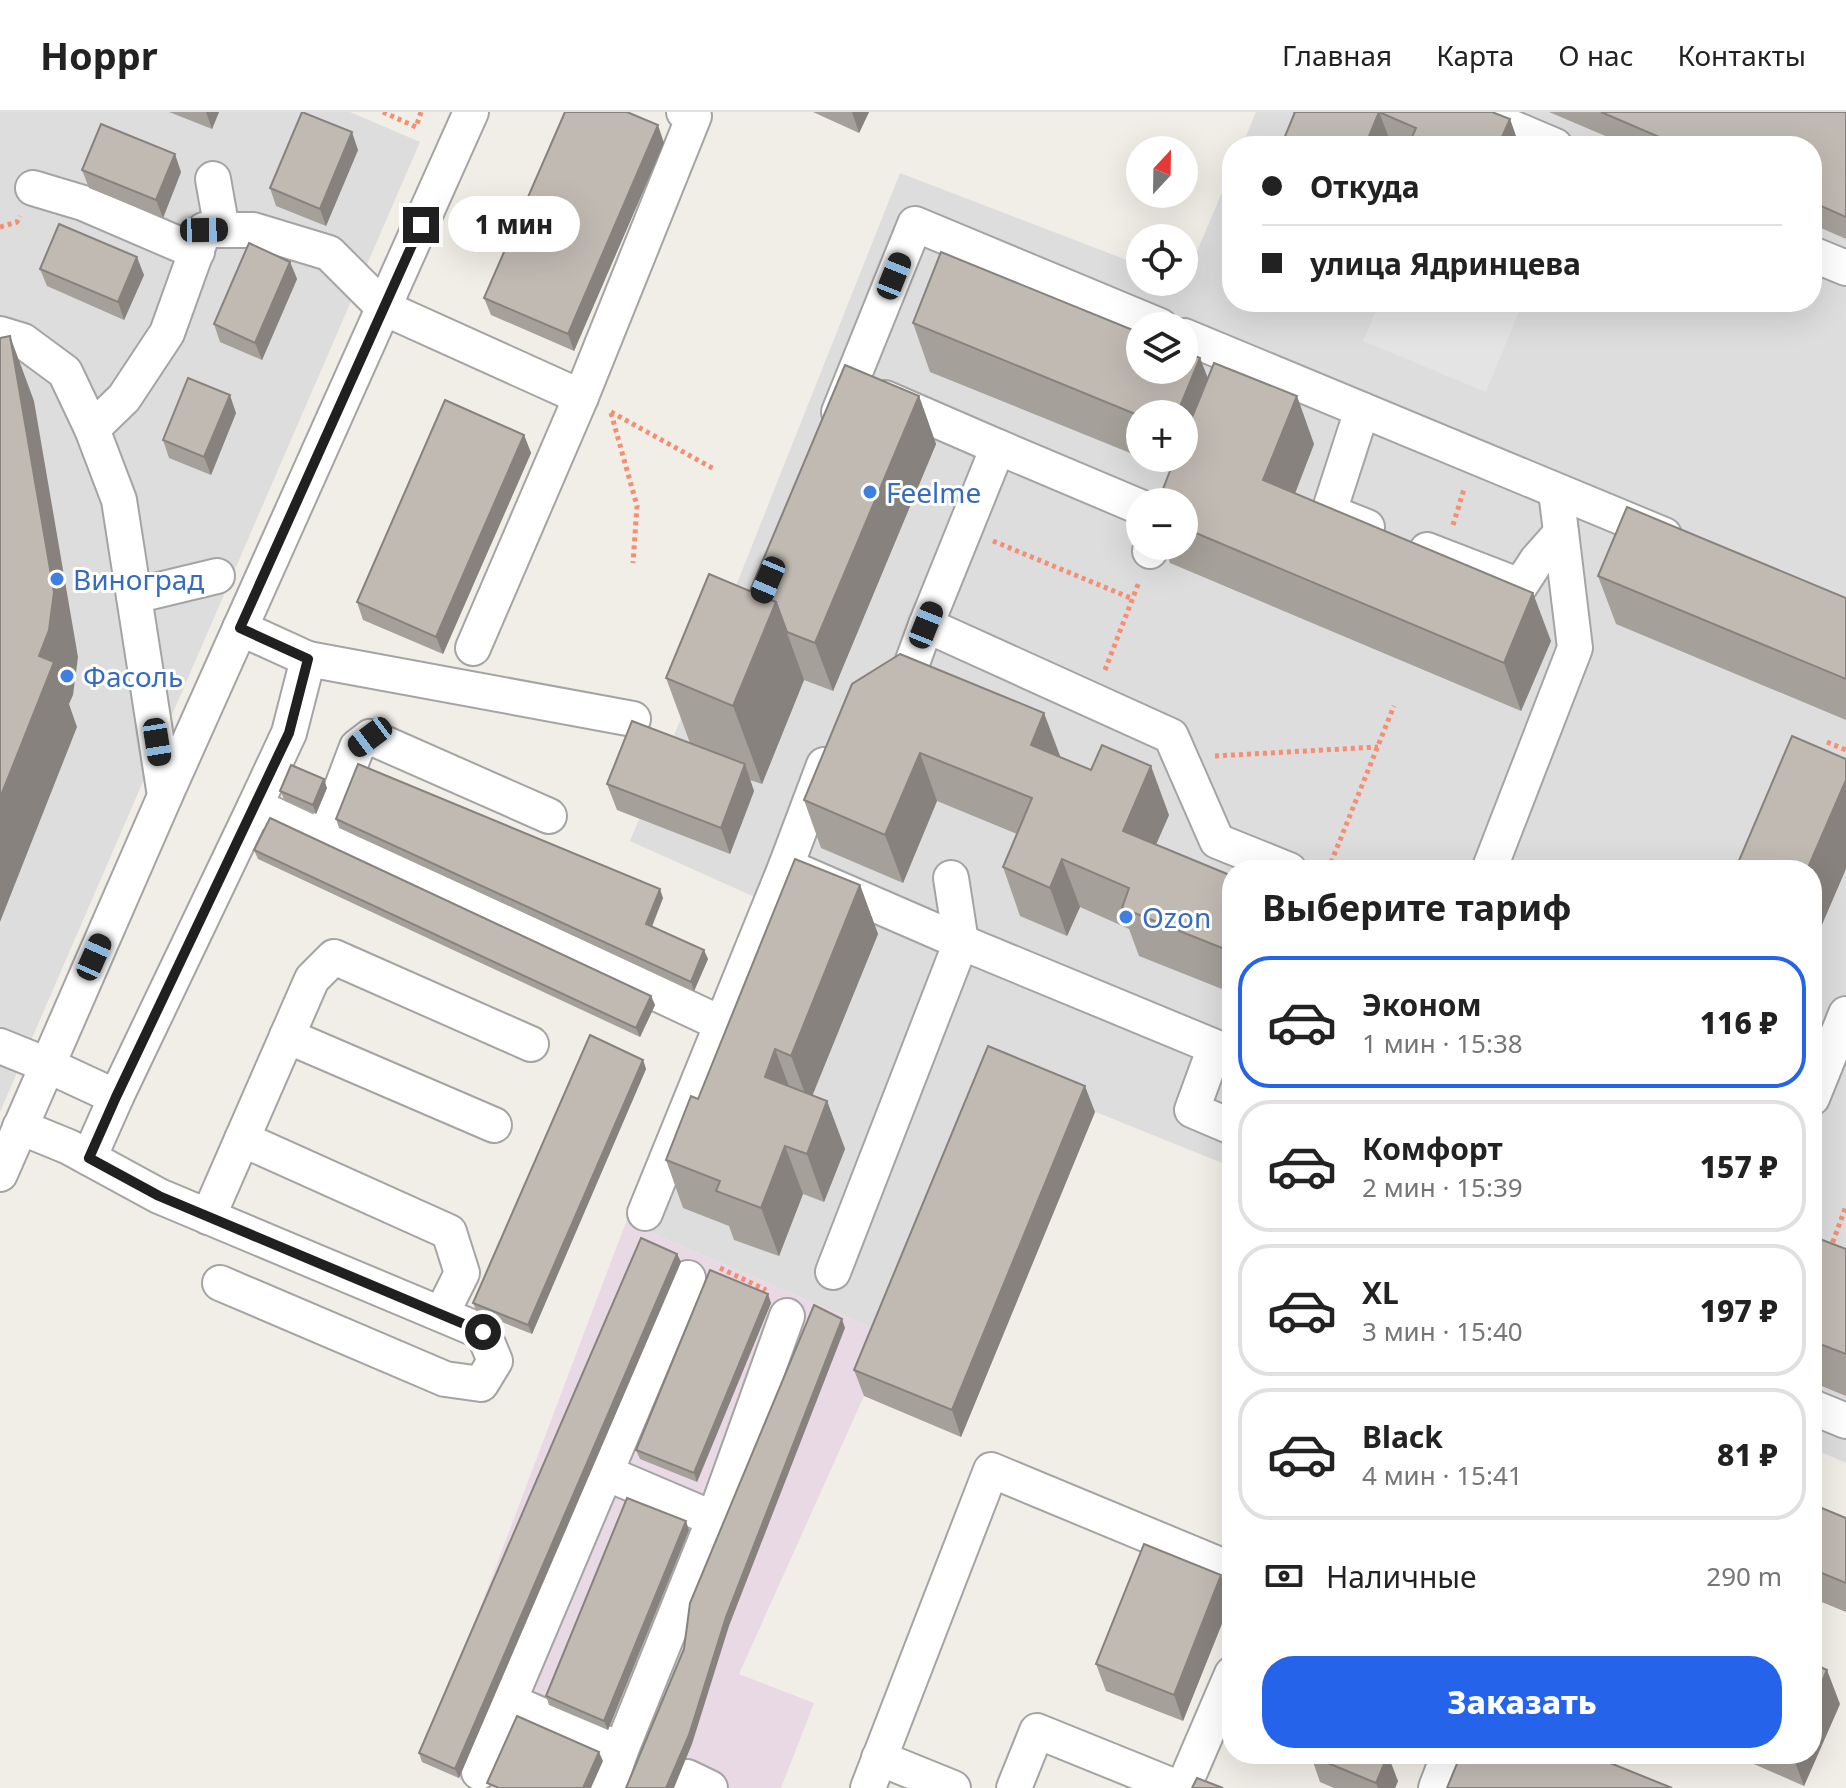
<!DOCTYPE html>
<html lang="ru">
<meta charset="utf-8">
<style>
:root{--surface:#fff;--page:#f2f2f2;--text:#222;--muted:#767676;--line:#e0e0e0;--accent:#2563eb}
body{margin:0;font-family:"Noto Sans",sans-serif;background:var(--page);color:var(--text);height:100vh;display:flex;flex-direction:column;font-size:30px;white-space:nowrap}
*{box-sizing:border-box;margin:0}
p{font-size:26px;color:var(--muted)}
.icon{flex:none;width:44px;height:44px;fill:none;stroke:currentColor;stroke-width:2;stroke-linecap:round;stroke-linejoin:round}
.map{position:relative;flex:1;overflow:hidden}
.drawer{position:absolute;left:1222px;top:748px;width:600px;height:904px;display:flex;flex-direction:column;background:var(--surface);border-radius:32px;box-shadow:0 8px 32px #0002}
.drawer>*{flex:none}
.hud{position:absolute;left:1222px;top:24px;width:600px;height:176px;border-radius:32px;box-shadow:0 8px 32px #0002;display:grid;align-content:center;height:176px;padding:0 40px;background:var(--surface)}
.needle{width:52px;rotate:22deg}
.controls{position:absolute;left:1126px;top:24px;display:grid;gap:16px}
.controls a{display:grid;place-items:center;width:72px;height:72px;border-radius:50%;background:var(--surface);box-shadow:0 8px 32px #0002;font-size:40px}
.end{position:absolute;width:36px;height:36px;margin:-18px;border:10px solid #202020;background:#fff;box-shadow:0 0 0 4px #fff}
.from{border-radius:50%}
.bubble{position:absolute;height:56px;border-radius:28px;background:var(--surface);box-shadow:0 8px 32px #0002;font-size:26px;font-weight:800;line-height:56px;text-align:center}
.car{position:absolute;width:24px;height:48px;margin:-24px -12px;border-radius:10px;box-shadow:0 0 6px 2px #0007;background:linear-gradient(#222 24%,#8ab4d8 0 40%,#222 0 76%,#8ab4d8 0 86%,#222 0)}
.hud b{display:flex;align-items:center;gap:28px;height:76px;font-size:30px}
.hud b+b{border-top:2px solid var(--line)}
.hud i{width:20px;height:20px;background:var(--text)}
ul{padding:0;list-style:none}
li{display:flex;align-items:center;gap:24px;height:132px;margin:0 16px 12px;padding:0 24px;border:4px solid var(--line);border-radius:32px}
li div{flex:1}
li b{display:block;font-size:30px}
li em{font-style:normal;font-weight:800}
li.current{border-color:var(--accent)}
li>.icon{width:72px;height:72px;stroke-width:1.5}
h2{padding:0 40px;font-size:36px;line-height:96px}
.pay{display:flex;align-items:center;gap:20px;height:88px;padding:0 40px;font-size:30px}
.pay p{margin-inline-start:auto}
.primary-button{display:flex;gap:16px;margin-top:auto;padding:16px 40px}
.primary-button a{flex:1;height:92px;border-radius:32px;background:var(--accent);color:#fff;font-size:32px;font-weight:800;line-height:92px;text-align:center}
header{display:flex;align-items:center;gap:48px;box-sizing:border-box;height:112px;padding:0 40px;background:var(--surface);border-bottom:2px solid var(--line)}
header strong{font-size:38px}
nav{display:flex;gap:44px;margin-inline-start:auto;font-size:28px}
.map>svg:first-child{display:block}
</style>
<header>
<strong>Hoppr</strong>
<nav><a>Главная</a><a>Карта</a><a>О нас</a><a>Контакты</a></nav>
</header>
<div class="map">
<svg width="1846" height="1676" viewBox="0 0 1846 1676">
<rect width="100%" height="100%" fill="#f0eee6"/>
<g fill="#dedddd" fill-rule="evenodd">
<path d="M 0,0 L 350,0 L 420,30 L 0,1000 Z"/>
<path d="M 1256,0 L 1846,0 L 1846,1351 L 1812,1336 L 1812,758 L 1232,758 L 1232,1055 L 997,960 L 888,1223 L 626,1110 L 770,792 L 630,729 L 730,489 L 900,61 L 1140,153 L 1140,170 L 1184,170 L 1232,57 L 1232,190 L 1812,190 L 1812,34 L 1242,34 ZM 1140,214 L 1184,214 L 1184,258 L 1140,258 ZM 1140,302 L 1184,302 L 1184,346 L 1140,346 ZM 1140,390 L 1184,390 L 1184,434 L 1140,434 Z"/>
</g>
<path fill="#e9d9e4" d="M 626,1110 L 888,1223 L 864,1284 L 739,1562 L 814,1591 L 781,1676 L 480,1676 L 422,1650 Z"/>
<path fill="#e4e4e4" d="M 1380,190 L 1523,190 L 1486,280 L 1363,229 Z"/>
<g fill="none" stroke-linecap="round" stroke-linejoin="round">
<g stroke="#a4a4a4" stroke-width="38">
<g id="minor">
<path d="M 1475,0 L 1555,34"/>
<path d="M 213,67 L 222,118"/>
<path d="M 33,76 L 83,91 L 197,140"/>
<path d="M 1812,142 L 1846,156"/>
<path d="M 0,222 L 23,229 L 65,260 L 92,317 L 119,388 L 165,684"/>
<path d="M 1184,224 L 1664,423"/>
<path d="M 885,286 L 998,335 L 926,513 L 1171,624 L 1217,729 L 1289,758"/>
<path d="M 1362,298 L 1329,400 L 1367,415"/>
<path d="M 839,300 L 915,112 L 1160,214"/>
<path d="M 92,317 L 124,286 L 167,221 L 204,118 L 253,118 L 329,141 L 384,196 L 581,285"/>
<path d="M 998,335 L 1140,395"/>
<path d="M 1427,438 L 1520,474 L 1537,448 L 1561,421"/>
<path d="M 1150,439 L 1152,434"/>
<path d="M 134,484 L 217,464"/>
<path d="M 240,516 L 308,547 L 289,621 L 255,694"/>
<path d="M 473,536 L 581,285 L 694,4 L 684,0"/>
<path d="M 308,547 L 633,607"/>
<path d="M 882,579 L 908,562 L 926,513"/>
<path d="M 323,725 L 357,635 L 370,625 L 549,704"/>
<path d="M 786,754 L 824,653"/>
<path d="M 1489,758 L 1575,536 L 1556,379"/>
<path d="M 951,766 L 961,830"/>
<path d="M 287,924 L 494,1013"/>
<path d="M 0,934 L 47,953 L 116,985"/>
<path d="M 1812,986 L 1846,902"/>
<path d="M 20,1015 L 69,1035 L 159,1084 L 483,1220 L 495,1249 L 481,1272 L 445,1267 L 220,1171"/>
<path d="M 242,1027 L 449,1120 L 462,1161 L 442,1201"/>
<path d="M 89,1046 L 116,985 L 255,694 L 722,912"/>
<path d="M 0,1062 L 165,684 L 471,0"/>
<path d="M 645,1101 L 786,754 L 961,830"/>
<path d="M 208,1105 L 312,867 L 334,845 L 531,932"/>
<path d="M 833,1160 L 961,830 L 1215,935 L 1192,998 L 1232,1015"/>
<path d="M 1812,1295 L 1846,1309"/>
<path d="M 714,1407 L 787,1204"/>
<path d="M 509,1589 L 621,1638 L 714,1407 L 606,1361"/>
<path d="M 879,1646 L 953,1676"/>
<path d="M 479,1660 L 688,1166"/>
<path d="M 687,1665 L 710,1676"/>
<path d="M 608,1676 L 621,1638"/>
<path d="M 868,1676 L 991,1358 L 1232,1458"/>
<path d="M 1014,1676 L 1037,1619 L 1178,1676"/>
<path d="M 1183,1676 L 1232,1562"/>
<path d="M 1436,1676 L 1449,1642"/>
</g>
</g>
<g stroke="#f58e72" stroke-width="5" stroke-dasharray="4 4" stroke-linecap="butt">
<path d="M 383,0 L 416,15 L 421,0"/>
<path d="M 0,115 L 17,110 L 20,104"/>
<path d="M 611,300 L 714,357"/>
<path d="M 611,301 L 637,394 L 633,451"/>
<path d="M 1453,413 L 1464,377"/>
<path d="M 993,429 L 1133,487"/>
<path d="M 1105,558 L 1139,470"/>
<path d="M 1827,630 L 1846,638"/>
<path d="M 1215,644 L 1378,635"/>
<path d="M 1328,758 L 1394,594"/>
<path d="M 1830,1138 L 1846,1094"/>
<path d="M 720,1156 L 766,1178"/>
</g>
<use href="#minor" stroke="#fff" stroke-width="34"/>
</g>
<g fill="#a6a09a">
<path d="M 169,0 L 219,0 L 212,17 Z"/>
<path d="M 813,0 L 869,0 L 859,21 Z"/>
<path d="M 1293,0 L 1492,0 L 1510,7 L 1519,33 L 1407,34 L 1389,26 L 1385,34 L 1281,34 L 1294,3 Z"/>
<path d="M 1549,0 L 1846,0 L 1846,127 L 1812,112 L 1812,34 L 1629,34 Z"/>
<path d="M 664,31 L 574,239 L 491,203 L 484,186 Z"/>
<path d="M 358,38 L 326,114 L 276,94 L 270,76 Z"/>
<path d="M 82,58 L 181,60 L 163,106 L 89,76 Z"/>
<path d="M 290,150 L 297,167 L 262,248 L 220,230 L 214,212 Z"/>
<path d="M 40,157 L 144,163 L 124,208 L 47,174 Z"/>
<path d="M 913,211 L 1200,246 L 1208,266 L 1314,332 L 1295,382 L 1551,529 L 1521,599 L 1170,451 L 1164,434 L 1184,434 L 1184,390 L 1171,357 L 1143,346 L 1184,346 L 1184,302 L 1140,302 L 1140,345 L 930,260 Z"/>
<path d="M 919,284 L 936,332 L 833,579 L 804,568 L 762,672 L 750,668 L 754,679 L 730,742 L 617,698 L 607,672 L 690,631 L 666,566 L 750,479 Z"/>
<path d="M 236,301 L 211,363 L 169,346 L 163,328 Z"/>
<path d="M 524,323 L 531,341 L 443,542 L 363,508 L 357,490 Z"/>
<path d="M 1598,464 L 1846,486 L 1846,608 L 1616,512 Z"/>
<path d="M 852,572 L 1061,646 L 1169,703 L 1156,732 L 1232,764 L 1232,881 L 1139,844 L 1129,817 L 1080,795 L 1067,824 L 1020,804 L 1003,755 L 1017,722 L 937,689 L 903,771 L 821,736 L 804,688 Z"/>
<path d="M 327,676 L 316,702 L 284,687 L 280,679 Z"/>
<path d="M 336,707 L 663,786 L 652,815 L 708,847 L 694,879 L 339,716 Z"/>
<path d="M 254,738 L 651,884 L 655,893 L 640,925 L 258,747 Z"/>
<path d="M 860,773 L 878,822 L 812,983 L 827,989 L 845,1037 L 824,1090 L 803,1082 L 779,1144 L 734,1128 L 729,1114 L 683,1096 L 666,1048 L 698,987 Z"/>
<path d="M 643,948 L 646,957 L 532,1222 L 477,1200 L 473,1191 Z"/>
<path d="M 1095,1000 L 961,1325 L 864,1284 L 854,1258 Z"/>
<path d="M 1812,1124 L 1846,1137 L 1846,1284 L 1812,1270 Z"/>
<path d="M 677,1142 L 681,1150 L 459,1666 L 422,1650 L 419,1641 Z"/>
<path d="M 771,1191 L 697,1370 L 640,1347 L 636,1338 Z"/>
<path d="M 1812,1392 L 1846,1406 L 1846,1500 L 1812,1486 Z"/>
<path d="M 689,1418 L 608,1618 L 549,1593 L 546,1584 Z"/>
<path d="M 1231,1489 L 1183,1609 L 1106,1579 L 1096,1552 Z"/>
<path d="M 1840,1592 L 1804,1674 L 1731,1642 L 1812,1642 Z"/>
<path d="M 1311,1644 L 1398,1669 L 1395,1676 L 1334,1676 L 1320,1670 Z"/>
</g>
<g fill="#87827d">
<path d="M 206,0 L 219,0 L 212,17 Z"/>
<path d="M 852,0 L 869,0 L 859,21 Z"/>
<path d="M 1379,0 L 1389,26 L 1385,34 L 1365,34 Z"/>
<path d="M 1510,7 L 1519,33 L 1498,34 Z"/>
<path d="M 658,13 L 664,31 L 574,239 L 568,222 Z"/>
<path d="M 352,20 L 358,38 L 326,114 L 320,97 Z"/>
<path d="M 175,42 L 181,60 L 163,106 L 156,88 Z"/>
<path d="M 137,145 L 144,163 L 124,208 L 118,190 Z"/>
<path d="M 290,150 L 297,167 L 262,248 L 255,231 Z"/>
<path d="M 10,224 L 34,289 L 78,545 L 73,583 L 69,592 L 77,615 L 0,810 L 0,686 L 39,544 Z"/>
<path d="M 1200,246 L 1218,294 L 1184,346 L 1184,302 L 1177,302 Z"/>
<path d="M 230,283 L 236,301 L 211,363 L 204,345 Z"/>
<path d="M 919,284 L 936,332 L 833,579 L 815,531 Z"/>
<path d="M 1297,284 L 1314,332 L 1281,417 L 1263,368 Z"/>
<path d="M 524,323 L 531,341 L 443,542 L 436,525 Z"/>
<path d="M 1533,481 L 1551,529 L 1521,599 L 1504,551 Z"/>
<path d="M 776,490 L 804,568 L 762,672 L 733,594 Z"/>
<path d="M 1044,601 L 1062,649 L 1031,633 Z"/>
<path d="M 920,641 L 937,689 L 903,771 L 885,723 Z"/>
<path d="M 745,652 L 754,679 L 730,742 L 721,716 Z"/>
<path d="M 1151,654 L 1169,703 L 1141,767 L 1123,719 Z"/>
<path d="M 324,667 L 327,676 L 316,702 L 313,693 Z"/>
<path d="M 1846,668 L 1846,757 L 1812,836 L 1812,758 L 1807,758 Z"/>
<path d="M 1062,747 L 1080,795 L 1067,824 L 1050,776 Z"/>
<path d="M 860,773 L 878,822 L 809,992 L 791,944 Z"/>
<path d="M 660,777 L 663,786 L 649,821 L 646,812 Z"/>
<path d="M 704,838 L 708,847 L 694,879 L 691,870 Z"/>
<path d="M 651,884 L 655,893 L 640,925 L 636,916 Z"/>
<path d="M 775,937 L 793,985 L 765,965 Z"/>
<path d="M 643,948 L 646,957 L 532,1222 L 528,1213 Z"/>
<path d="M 1085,974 L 1095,1000 L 961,1325 L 952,1298 Z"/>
<path d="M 827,989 L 845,1037 L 824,1090 L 807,1042 Z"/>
<path d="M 785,1034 L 803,1082 L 779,1144 L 761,1096 Z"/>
<path d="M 677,1142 L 681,1150 L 459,1666 L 455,1657 Z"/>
<path d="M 768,1182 L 771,1191 L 697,1370 L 694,1361 Z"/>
<path d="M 842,1207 L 845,1216 L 729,1514 L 692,1632 L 674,1676 L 666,1676 L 726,1505 Z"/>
<path d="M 686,1409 L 689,1418 L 608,1618 L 604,1609 Z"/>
<path d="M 1221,1463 L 1231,1489 L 1183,1609 L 1174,1583 Z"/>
<path d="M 1827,1558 L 1840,1592 L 1804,1674 L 1792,1642 L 1812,1642 L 1812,1593 Z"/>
<path d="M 599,1640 L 603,1649 L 591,1676 L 583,1676 Z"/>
<path d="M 1388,1643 L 1398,1669 L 1395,1676 L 1378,1676 L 1376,1671 Z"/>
</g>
<g fill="#c1bab3" stroke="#87827d" stroke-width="2">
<path d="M 302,0 L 352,20 L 320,97 L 270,76 Z"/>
<path d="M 565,0 L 627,0 L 658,13 L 568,222 L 484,186 Z"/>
<path d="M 1295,0 L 1492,0 L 1510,7 L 1498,34 L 1408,34 L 1416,16 L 1379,0 L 1365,34 L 1281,34 Z"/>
<path d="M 1601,0 L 1846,0 L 1846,105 L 1812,90 L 1812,34 L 1680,34 Z"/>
<path d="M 101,12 L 175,42 L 156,88 L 82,58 Z"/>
<path d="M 59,112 L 137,145 L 118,190 L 40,157 Z"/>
<path d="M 249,131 L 290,150 L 255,231 L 214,212 Z"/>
<path d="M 941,140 L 1140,221 L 1140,258 L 1184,258 L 1184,239 L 1200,246 L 1177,302 L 1140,302 L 1140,304 L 913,211 Z"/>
<path d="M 10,224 L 54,480 L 49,518 L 39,544 L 54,550 L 0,686 L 0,226 Z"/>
<path d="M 1214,251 L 1297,284 L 1263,368 L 1533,481 L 1504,551 L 1184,416 L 1184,390 L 1158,390 L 1175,346 L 1184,346 L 1184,325 Z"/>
<path d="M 845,253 L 919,284 L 815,531 L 787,520 L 776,490 L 750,479 Z"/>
<path d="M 188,266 L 230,283 L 204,345 L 163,328 Z"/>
<path d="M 445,288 L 524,323 L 436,525 L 357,490 Z"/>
<path d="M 1627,395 L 1846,486 L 1846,567 L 1598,464 Z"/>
<path d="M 709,462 L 776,490 L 733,594 L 666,566 Z"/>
<path d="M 900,542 L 1044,601 L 1031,633 L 1091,658 L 1102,633 L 1151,654 L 1123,719 L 1232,764 L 1232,840 L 1122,796 L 1129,776 L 1062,747 L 1050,776 L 1003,755 L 1032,686 L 920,641 L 885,723 L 804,688 L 852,572 Z"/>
<path d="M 632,609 L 745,652 L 721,716 L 607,672 Z"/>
<path d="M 1792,624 L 1846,647 L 1846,668 L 1807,758 L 1735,758 Z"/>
<path d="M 358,652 L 660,777 L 646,812 L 704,838 L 691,870 L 336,707 Z"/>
<path d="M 291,653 L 324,667 L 313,693 L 280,679 Z"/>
<path d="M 270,706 L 651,884 L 636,916 L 254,738 Z"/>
<path d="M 795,747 L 860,773 L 791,944 L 775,937 L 765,965 L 827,989 L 807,1042 L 785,1034 L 761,1096 L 716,1079 L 720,1069 L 666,1048 L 691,984 L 698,987 Z"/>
<path d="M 590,923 L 643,948 L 528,1213 L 473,1191 Z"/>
<path d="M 988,934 L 1085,974 L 952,1298 L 854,1258 Z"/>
<path d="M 1812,1124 L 1846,1137 L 1846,1242 L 1812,1229 Z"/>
<path d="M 641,1126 L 677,1142 L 455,1657 L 419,1641 Z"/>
<path d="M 710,1158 L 768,1182 L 694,1361 L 636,1338 Z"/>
<path d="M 814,1193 L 842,1207 L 726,1505 L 689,1623 L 666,1676 L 626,1676 L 684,1537 L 690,1491 Z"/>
<path d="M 627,1386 L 686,1409 L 604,1609 L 546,1584 Z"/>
<path d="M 1812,1392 L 1846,1406 L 1846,1471 L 1812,1457 Z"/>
<path d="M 1144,1432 L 1221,1463 L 1174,1583 L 1096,1552 Z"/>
<path d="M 1812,1551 L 1827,1558 L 1812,1593 Z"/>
<path d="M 517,1604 L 599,1640 L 583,1676 L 499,1676 L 487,1671 Z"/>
<path d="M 1311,1642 L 1386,1642 L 1388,1643 L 1376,1671 L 1311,1644 Z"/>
<path d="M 1461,1642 L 1588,1642 L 1672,1676 L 1447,1676 Z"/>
<path d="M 1197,1666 L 1223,1676 L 1192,1676 Z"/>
</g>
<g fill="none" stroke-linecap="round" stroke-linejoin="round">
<path stroke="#202020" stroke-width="10" d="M 421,113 L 240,516 L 308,547 L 289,621 L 116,985 L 89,1046 L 159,1084 L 483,1220"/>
</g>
<g fill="#3f7fe0" stroke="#fff" stroke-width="3">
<circle cx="870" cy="380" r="8"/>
<circle cx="57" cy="467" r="8"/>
<circle cx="67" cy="564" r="8"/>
<circle cx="1126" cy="805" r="8"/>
</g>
<g text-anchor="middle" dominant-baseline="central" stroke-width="6" stroke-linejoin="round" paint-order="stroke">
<g font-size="28" fill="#366cbe" stroke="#fff" text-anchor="start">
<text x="886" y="380">Feelme</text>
<text x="73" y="467">Виноград</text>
<text x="83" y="564">Фасоль</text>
<text x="1142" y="805">Ozon</text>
</g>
</g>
</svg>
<div class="controls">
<a><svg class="needle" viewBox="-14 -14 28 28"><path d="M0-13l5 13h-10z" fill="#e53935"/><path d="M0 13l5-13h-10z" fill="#767676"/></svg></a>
<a><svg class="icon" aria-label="locate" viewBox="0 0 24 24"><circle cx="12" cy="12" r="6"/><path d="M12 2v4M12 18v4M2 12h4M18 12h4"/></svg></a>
<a><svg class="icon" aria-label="layers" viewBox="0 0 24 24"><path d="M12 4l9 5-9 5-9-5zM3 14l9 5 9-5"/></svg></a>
<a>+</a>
<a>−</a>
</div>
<i class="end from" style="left:483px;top:1220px"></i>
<i class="end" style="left:421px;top:113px"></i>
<div class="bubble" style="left:448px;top:84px;width:132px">1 мин</div>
<i class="car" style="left:204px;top:118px;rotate:89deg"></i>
<i class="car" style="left:894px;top:164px;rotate:22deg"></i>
<i class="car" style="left:768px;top:468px;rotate:203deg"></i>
<i class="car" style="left:926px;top:513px;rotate:22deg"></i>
<i class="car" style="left:370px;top:625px;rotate:233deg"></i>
<i class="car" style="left:157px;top:630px;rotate:171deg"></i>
<i class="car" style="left:94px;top:845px;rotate:24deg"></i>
<div class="hud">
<b><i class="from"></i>Откуда</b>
<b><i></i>улица Ядринцева</b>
</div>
<section class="drawer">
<h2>Выберите тариф</h2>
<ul>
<li class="current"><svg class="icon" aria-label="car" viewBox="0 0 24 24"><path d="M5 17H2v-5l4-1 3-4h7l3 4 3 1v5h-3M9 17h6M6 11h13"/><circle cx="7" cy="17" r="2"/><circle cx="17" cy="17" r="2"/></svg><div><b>Эконом</b><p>1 мин · 15:38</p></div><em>116 ₽</em></li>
<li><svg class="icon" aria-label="car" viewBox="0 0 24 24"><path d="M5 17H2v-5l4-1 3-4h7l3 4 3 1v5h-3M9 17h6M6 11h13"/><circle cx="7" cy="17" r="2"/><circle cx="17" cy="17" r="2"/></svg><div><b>Комфорт</b><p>2 мин · 15:39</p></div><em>157 ₽</em></li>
<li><svg class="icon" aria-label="car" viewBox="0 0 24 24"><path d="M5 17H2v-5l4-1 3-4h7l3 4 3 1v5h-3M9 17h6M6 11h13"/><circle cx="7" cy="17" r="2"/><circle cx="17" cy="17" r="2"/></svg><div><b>XL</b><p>3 мин · 15:40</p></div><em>197 ₽</em></li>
<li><svg class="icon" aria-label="car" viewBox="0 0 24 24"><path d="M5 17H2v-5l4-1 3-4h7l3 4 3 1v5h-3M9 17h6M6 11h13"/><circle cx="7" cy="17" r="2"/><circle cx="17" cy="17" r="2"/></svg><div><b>Black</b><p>4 мин · 15:41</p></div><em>81 ₽</em></li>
</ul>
<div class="pay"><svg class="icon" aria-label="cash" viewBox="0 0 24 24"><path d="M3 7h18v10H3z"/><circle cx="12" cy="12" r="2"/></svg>Наличные<p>290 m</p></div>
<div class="primary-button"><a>Заказать</a></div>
</section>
</div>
